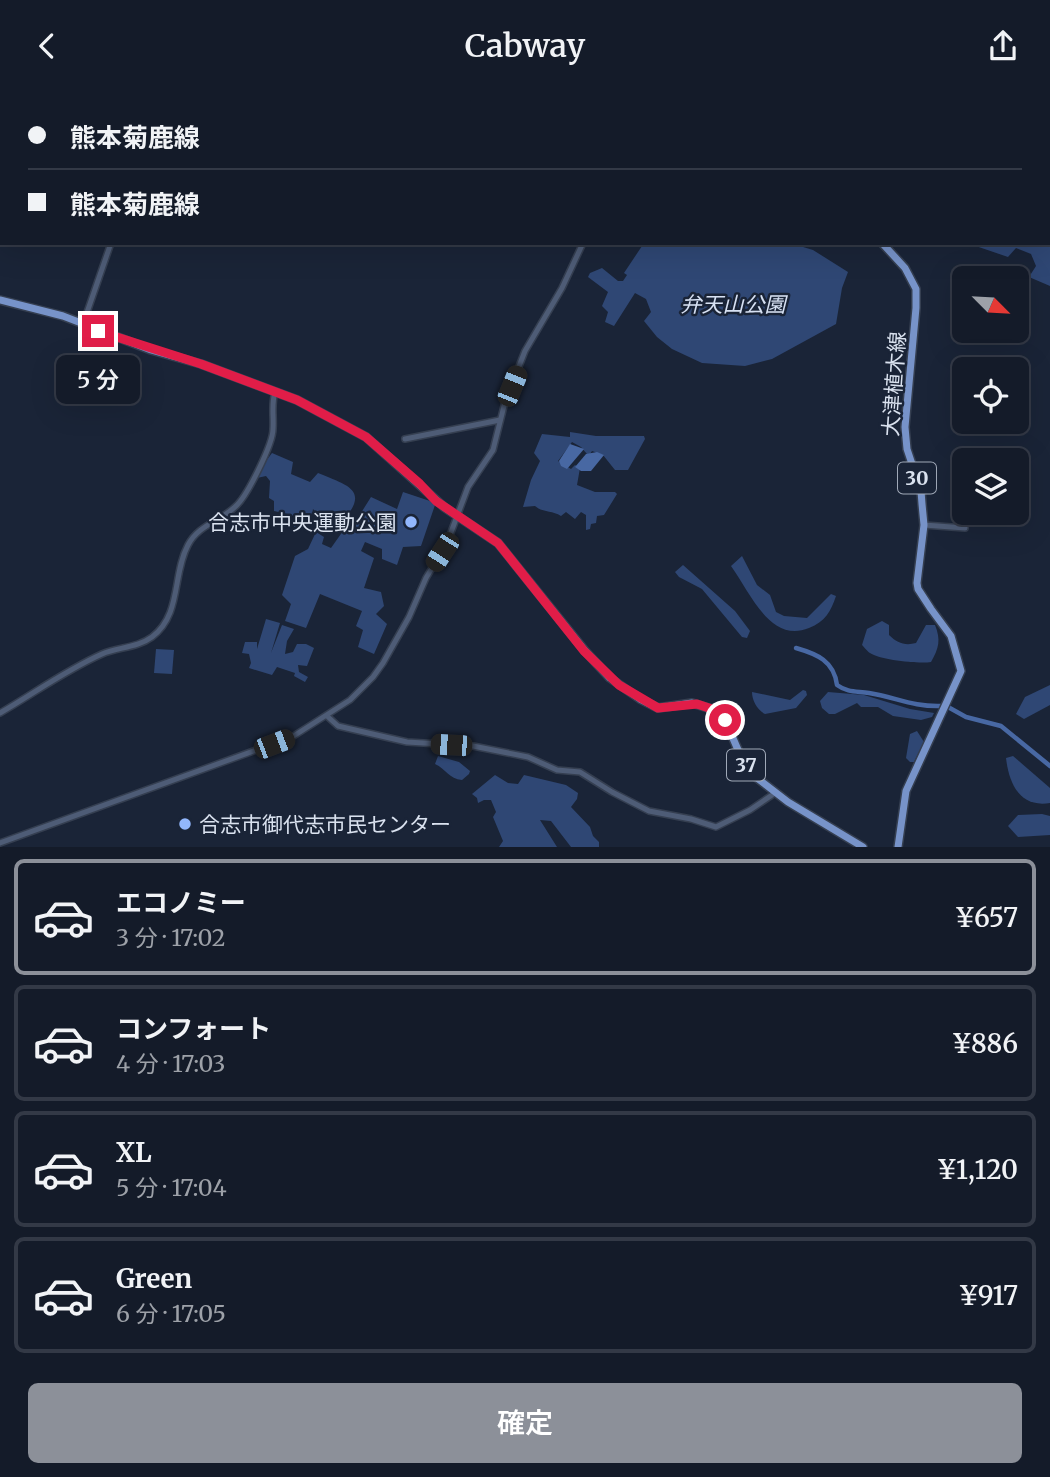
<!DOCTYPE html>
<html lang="ja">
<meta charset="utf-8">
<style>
:root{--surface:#141b29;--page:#1d2431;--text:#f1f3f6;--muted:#9da1a8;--line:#333946;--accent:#8c9099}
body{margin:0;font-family:Merriweather,"Noto Sans JP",serif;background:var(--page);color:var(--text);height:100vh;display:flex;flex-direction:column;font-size:26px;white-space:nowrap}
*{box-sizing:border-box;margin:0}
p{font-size:23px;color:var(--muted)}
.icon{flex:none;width:38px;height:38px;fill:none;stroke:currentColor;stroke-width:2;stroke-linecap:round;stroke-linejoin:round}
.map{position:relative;height:756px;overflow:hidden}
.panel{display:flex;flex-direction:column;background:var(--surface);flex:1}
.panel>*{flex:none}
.hud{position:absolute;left:0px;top:0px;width:1050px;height:154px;box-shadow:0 7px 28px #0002,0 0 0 2px var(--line);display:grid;align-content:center;height:154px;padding:0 28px;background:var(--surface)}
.needle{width:46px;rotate:114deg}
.buttons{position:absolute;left:952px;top:175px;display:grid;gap:14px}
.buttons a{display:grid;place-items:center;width:77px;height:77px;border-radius:10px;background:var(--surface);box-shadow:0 7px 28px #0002,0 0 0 2px var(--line);font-size:35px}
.end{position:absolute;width:32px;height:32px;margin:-16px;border:9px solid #e11d48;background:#fff;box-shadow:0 0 0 4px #fff}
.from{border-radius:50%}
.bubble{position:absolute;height:49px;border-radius:10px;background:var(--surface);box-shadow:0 7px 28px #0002,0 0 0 2px var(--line);font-size:23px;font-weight:600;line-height:49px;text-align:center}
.car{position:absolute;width:21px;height:42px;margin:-21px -10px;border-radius:9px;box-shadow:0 0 5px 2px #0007;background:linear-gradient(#222 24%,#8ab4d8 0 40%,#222 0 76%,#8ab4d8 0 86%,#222 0)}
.hud b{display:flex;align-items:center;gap:24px;height:66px;font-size:26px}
.hud b+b{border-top:2px solid var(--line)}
.hud i{width:18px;height:18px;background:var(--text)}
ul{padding:12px 0 0;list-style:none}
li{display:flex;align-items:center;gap:21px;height:116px;margin:0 14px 10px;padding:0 14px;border:4px solid var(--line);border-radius:10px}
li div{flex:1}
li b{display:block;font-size:26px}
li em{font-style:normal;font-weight:600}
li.selected{border-color:var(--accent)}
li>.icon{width:63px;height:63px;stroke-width:1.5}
.action{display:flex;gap:14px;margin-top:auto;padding:14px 28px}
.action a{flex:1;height:80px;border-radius:10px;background:var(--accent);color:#fff;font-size:28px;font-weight:600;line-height:80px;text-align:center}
header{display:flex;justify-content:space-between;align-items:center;height:91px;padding:0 28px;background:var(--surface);font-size:32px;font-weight:600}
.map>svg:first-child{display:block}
</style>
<header><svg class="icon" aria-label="back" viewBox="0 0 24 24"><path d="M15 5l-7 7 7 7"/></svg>Cabway<svg class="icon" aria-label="share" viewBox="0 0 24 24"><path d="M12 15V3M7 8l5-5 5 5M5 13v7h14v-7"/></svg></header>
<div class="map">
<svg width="1050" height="756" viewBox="0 0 1050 756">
<rect width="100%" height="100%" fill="#1a2437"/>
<g fill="#2f4774">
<path d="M 1048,96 L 1050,96 L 1050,195 L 1029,186 L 1036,175 L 1031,163 L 1016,157 L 1008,166 L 967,152 L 1048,152 Z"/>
<path d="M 644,152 L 790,152 L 813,159 L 848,181 L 842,197 L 836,233 L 772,268 L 745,275 L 702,272 L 672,258 L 657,246 L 644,230 L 651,221 L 646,208 L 635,202 L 614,235 L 605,231 L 608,221 L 602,215 L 608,201 L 588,186 L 590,182 L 602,177 L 618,190 L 623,190 L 627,184 L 624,182 Z"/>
<path d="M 570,341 L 596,345 L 644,345 L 645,348 L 628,379 L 615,379 L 603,364 L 592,360 L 590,363 L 587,363 L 581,356 L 572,351 L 558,370 L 571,378 L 575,374 L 580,377 L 577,394 L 595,401 L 615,401 L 617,403 L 604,424 L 597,425 L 596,432 L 591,433 L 590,438 L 586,439 L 586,424 L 581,421 L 575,428 L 566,421 L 561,425 C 552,419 543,422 535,415 L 523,416 L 531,389 L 540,370 L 534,362 L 542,343 L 570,346 Z"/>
<path d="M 272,362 L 293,371 L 291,383 L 310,391 L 318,382 C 349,395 370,399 342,431 L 322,427 L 313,418 L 311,429 L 303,435 L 294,436 L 295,427 L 292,424 L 274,420 L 274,410 L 269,407 L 270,390 L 266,385 L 257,387 L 260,378 Z"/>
<path d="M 403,401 L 433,411 L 435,414 L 421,455 L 403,456 L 397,474 L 382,468 L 382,458 L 365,451 L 361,460 L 374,467 L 364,497 L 381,501 L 384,515 L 376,523 L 387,533 L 374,563 L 358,556 L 363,539 L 356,535 L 362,520 L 320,503 L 306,537 L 285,530 L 291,513 L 282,504 L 295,465 L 308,458 L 316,441 L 324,446 L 322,453 L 331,457 L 343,440 L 349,441 L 371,406 L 397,418 Z"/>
<path d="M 742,465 L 757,494 L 770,504 L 776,521 L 784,525 L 807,527 L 831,503 L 836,505 C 831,520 825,531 809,537 C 770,553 750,501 731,475 Z"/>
<path d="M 683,474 L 735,520 L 750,540 L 747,547 L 742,546 L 702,498 L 679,486 L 675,481 Z"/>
<path d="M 266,528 L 280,532 L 271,562 L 282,534 L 294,538 L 287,550 L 285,563 L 293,561 L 297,553 L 306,553 L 314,557 L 307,575 L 298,574 L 299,581 L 308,586 L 305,591 L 294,585 L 295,582 L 277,576 L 272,584 L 249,577 L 251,572 L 249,563 L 242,562 L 245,551 L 257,551 L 257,558 Z"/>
<path d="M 882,530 L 889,534 L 889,544 C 897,552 905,555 916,552 L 926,534 L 935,534 C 941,549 939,557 931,571 C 919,573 880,569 870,562 C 868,561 863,555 862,554 L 867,538 Z"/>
<path d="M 156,558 L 174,559 L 172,583 L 154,582 Z"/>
<path d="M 1050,594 L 1050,614 L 1024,628 L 1016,623 L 1025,606 Z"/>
<path d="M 803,599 L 806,600 L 807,604 L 796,617 L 765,623 C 757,619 752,609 752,601 L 790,609 Z"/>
<path d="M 828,601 L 864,604 L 910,618 L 934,622 L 932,626 L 921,629 L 893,625 L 878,616 L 861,616 L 857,612 L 835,623 L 829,623 L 822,617 L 820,610 Z"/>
<path d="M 917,640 L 924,651 L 914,671 L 910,671 L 906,667 L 910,643 Z"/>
<path d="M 438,665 L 459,671 L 470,680 L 469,683 L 462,689 C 449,688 446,678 435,673 Z"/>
<path d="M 1013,665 L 1050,697 L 1050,712 C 1020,717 1009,693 1006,667 Z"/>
<path d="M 495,684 L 508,692 L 518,693 L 524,684 L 566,694 L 578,702 L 577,708 L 571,716 L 590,736 L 593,745 L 599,751 L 599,756 L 571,756 L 551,730 L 540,729 L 557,756 L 499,756 L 503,750 L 493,726 L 496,721 L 491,709 L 484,709 L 478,712 L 477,707 L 472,703 Z"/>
<path d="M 1042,723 L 1050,725 L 1050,744 L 1018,746 L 1008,735 L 1018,724 Z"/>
</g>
<g fill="#4868a3">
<path d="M 570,353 L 584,358 L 567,378 L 561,375 L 559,370 Z"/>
<path d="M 597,361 L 604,364 L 591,380 L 581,380 L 575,376 L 586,363 Z"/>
</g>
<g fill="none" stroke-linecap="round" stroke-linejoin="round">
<g stroke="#4868a3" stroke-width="4.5">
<path d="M 796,557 C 817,563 834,570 837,594 C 848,602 857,600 869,602 C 895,606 913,616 941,615"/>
<path d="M 948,616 L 966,626 L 1001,635 L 1050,675"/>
</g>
<path stroke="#374053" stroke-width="5" stroke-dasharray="5 2.5" stroke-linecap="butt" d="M 141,0 L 141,2"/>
<g stroke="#353f51" stroke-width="8">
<g id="minor">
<path d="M 0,124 L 1,121"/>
<path d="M 83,233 L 111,152"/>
<path d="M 405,348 L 500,329"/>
<path d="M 924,434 L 965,437"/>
<path d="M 0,622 C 33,603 66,579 102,563 C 118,556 137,557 152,546 C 182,523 172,484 188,454 C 199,433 222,430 237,414 C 248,403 273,353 273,338 C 274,325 271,314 275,301"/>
<path d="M 327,625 L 338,635 L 407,651 L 473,655 L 528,666 L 557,679 L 580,681 L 612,701 L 649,720 L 691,728 L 716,736 L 750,719 L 775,702"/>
<path d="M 0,752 L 292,646 L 350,609 L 373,586 L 383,572 L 409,526 L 426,487 L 447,452 L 468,396 L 493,359 L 505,311 L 525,260 L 562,197 L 583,152"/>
</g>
</g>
<g stroke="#353f51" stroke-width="10">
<g id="major">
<path d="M 833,2 L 834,0"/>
<path d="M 882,152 L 905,177 L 916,198 L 916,217 L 905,336 L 907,358 L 921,400 L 922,413 L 924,434 L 917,492 L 918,498 L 931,518 L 951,545 L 961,580 L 906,700 L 898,756"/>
<path d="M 0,209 L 63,225 L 151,259 L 201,273 L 297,309 L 366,346 L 444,416 L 498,452 L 585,560 L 610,587 L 640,608 L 658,617 L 692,612 L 715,619 L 725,629 L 742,668 L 757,687 L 788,711 L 863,756"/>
</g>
</g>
<g stroke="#353f51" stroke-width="11">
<g id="highway">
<path d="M 84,0 L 107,2"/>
<path d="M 1009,0 L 1016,2"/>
<path d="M 1030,0 L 1037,2"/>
<path d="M 263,2 L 290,0"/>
<path d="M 901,2 L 901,0"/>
<path d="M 1048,5 L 1050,5"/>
</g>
</g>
<use href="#minor" stroke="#4e5c76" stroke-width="5"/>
<use href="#major" stroke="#7793c9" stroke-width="7"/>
<use href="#highway" stroke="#86a9e9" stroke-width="9"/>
</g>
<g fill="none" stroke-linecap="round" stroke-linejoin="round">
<path stroke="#e11d48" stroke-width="9" d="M 98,240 L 201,273 L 297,309 L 366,346 L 420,393 L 436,410 L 498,452 L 584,560 L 619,594 L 658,617 L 697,613 L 715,619 L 725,629"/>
</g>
<g fill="#92b7fd" stroke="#1a2437" stroke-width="2.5">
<circle cx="411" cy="431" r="7"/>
<circle cx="185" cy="733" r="7"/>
</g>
<g text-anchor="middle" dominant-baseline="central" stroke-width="5" stroke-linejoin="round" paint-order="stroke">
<g fill="#1a2437" stroke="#a0a9b8" stroke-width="2">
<rect x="898" y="371.5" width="38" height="31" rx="5"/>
<rect x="727" y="658.5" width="38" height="31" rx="5"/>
</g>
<g font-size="19" font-weight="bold" fill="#dae2ef">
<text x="917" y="387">30</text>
<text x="746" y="674">37</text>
</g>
<g font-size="21" font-style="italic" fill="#d7e1f3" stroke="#1a2437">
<text x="733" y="213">弁天山公園</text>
</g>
<g font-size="21" fill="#dae2ef" stroke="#1a2437">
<text transform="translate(894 293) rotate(-86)">大津植木線</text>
</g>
<g font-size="21" fill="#dae2ef" stroke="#1a2437" text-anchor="end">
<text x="397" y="431">合志市中央運動公園</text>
<text x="199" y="733" text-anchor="start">合志市御代志市民センター</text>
</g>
</g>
</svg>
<div class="buttons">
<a><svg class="needle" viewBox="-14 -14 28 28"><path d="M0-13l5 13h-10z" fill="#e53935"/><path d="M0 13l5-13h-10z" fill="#9da1a8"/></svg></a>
<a><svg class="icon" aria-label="locate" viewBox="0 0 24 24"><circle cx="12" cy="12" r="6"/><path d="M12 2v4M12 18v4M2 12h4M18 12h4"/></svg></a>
<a><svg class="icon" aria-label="layers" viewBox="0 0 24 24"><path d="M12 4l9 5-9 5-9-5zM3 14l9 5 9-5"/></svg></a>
</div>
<i class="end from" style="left:725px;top:629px"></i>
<i class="end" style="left:98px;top:240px"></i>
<div class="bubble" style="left:56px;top:264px;width:84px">5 分</div>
<i class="car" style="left:512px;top:295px;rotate:22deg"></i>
<i class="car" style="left:442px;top:461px;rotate:213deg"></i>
<i class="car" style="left:274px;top:653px;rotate:69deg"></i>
<i class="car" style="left:451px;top:654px;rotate:273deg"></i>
<div class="hud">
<b><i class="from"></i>熊本菊鹿線</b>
<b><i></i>熊本菊鹿線</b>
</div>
</div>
<section class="panel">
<ul>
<li class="selected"><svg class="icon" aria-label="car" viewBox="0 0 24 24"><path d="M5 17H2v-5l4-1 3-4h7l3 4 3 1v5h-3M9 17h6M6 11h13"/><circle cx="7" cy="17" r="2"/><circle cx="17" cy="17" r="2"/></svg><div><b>エコノミー</b><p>3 分 · 17:02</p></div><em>¥657</em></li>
<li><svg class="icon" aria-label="car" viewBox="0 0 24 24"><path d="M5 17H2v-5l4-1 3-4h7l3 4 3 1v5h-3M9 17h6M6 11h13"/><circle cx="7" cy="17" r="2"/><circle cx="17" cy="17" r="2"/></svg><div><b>コンフォート</b><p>4 分 · 17:03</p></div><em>¥886</em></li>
<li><svg class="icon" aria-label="car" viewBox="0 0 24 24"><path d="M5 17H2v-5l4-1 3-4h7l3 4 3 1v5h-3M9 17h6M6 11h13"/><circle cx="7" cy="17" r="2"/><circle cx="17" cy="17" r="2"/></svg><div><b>XL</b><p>5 分 · 17:04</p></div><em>¥1,120</em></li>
<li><svg class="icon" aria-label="car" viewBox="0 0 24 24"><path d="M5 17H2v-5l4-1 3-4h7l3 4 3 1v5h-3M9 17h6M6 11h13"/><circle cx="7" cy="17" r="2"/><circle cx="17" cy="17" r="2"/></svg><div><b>Green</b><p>6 分 · 17:05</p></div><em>¥917</em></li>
</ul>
<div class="action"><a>確定</a></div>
</section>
